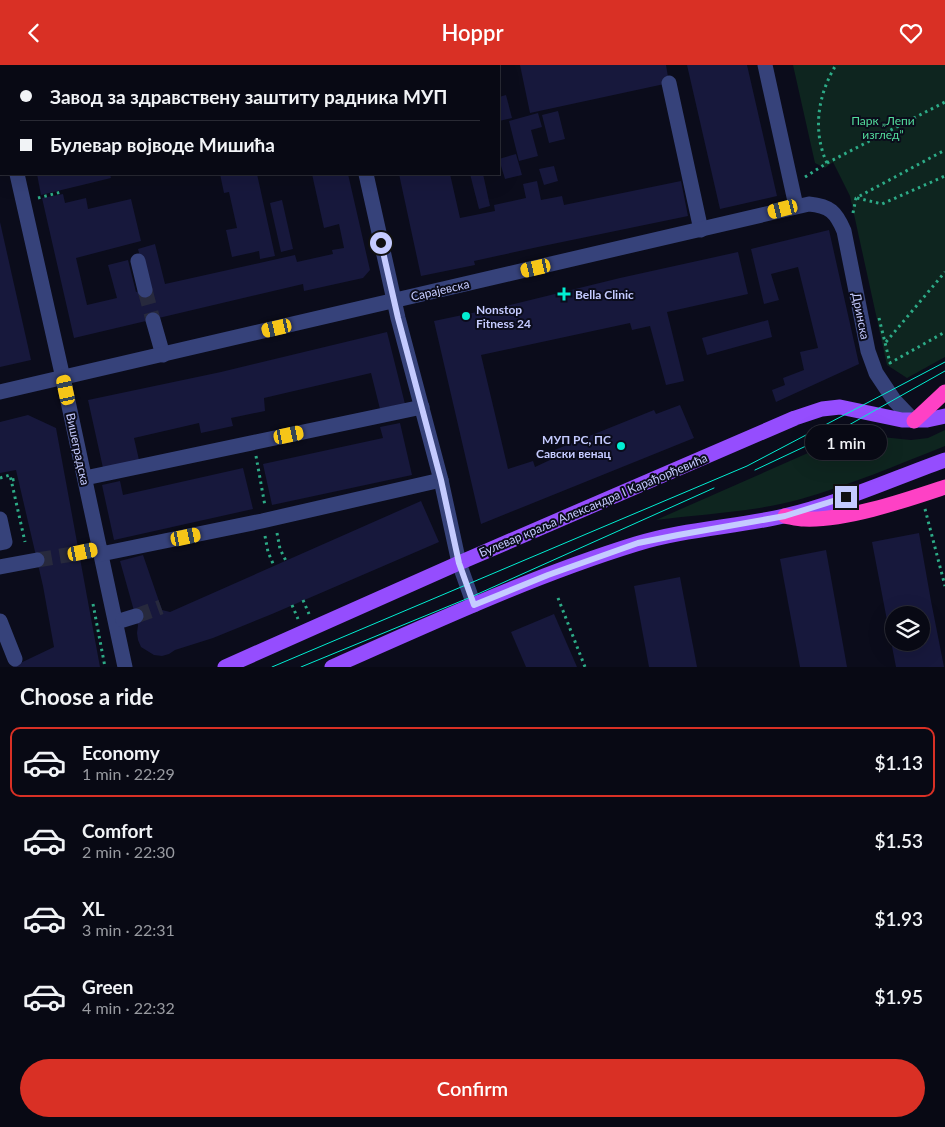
<!DOCTYPE html>
<meta charset="utf-8">
<style>
:root{--surface:#080914;--page:#11121d;--text:#f1f3f6;--muted:#989aa0;--line:#292a34;--accent:#d93025}
body{margin:0;font-family:Lato,sans-serif;background:var(--page);color:var(--text);height:100vh;display:flex;flex-direction:column;font-size:19px;white-space:nowrap}
*{box-sizing:border-box;margin:0}
p{font-size:16px;color:var(--muted)}
.icon{flex:none;width:28px;height:28px;fill:none;stroke:currentColor;stroke-width:2;stroke-linecap:round;stroke-linejoin:round}
.map{position:relative;height:602px;overflow:hidden}
.sheet{display:flex;flex-direction:column;background:var(--surface);flex:1}
.sheet>*{flex:none}
.banner{position:absolute;left:0px;top:0px;width:500px;height:110px;box-shadow:0 5px 20px #0002,0 0 0 1px var(--line);display:grid;align-content:center;height:110px;padding:0 20px;background:var(--surface)}
.controls{position:absolute;left:885px;top:541px;display:grid;gap:10px}
.controls a{display:grid;place-items:center;width:45px;height:45px;border-radius:50%;background:var(--surface);box-shadow:0 5px 20px #0002,0 0 0 1px var(--line);font-size:25px}
.end{position:absolute;width:22px;height:22px;margin:-11px;border:6px solid #c5cbff;background:#111;box-shadow:0 0 0 2px #111}
.from{border-radius:50%}
.bubble{position:absolute;height:35px;border-radius:18px;background:var(--surface);box-shadow:0 5px 20px #0002,0 0 0 1px var(--line);font-size:16px;font-weight:600;line-height:35px;text-align:center}
.car{position:absolute;width:15px;height:30px;margin:-15px -8px;border-radius:6px;box-shadow:0 0 4px 1px #0007;background:linear-gradient(#f5c518 24%,#345 0 40%,#f5c518 0 76%,#345 0 86%,#f5c518 0)}
.banner b{display:flex;align-items:center;gap:18px;height:48px;font-size:19px}
.banner b+b{border-top:1px solid var(--line)}
.banner i{width:12px;height:12px;background:var(--text)}
ul{padding:0;list-style:none}
li{display:flex;align-items:center;gap:15px;height:70px;margin:0 10px 8px;padding:0 10px;border:2px solid transparent;border-radius:10px}
li div{flex:1}
li b{display:block;font-size:19px}
li em{font-style:normal;font-weight:600}
li.on{border-color:var(--accent)}
li>.icon{width:45px;height:45px;stroke-width:1.5}
h2{padding:0 20px;font-size:22px;line-height:60px}
.primary-button{display:flex;gap:10px;margin-top:auto;padding:10px 20px}
.primary-button a{flex:1;height:58px;border-radius:30px;background:var(--accent);color:#fff;font-size:20px;font-weight:600;line-height:58px;text-align:center}
header{display:flex;justify-content:space-between;align-items:center;height:65px;padding:0 20px;background:var(--accent);color:#fff;font-size:22px;font-weight:600}
.map>svg:first-child{display:block}
</style>
<header><svg class="icon" aria-label="back" viewBox="0 0 24 24"><path d="M15 5l-7 7 7 7"/></svg>Hoppr<svg class="icon" aria-label="heart" viewBox="0 0 24 24"><path d="M12 20l-8-8c-3-5 5-10 8-4 3-6 11-1 8 4z"/></svg></header>
<div class="map">
<svg width="945" height="602" viewBox="0 0 945 602">
<rect width="100%" height="100%" fill="#0b0c1b"/>
<g fill="#0e251f">
<path d="M 793,0 L 945,0 L 945,292 L 907,313 L 887,300 L 850,131 L 833,97 L 825,103 L 815,98 Z"/>
<path d="M 945,365 L 945,381 C 897,400 850,420 801,434 C 754,447 704,449 656,455 L 842,373 L 862,370 L 911,375 L 928,373 Z"/>
</g>
<g fill="#17183c" fill-rule="evenodd">
<path d="M 520,0 L 666,0 L 669,18 L 530,48 Z"/>
<path d="M 687,0 L 747,0 L 777,131 L 720,144 Z"/>
<path d="M 506,30 L 512,53 L 499,56 L 499,32 Z"/>
<path d="M 558,46 L 565,74 L 549,78 L 542,50 Z"/>
<path d="M 538,48 L 542,62 L 531,65 L 538,91 L 519,96 L 509,56 Z"/>
<path d="M 516,89 L 522,110 L 505,114 L 499,94 Z"/>
<path d="M 554,101 L 558,116 L 544,120 L 539,104 Z"/>
<path d="M 37,109 L 110,109 L 111,113 L 41,130 Z"/>
<path d="M 220,109 L 257,109 L 275,191 L 260,194 L 259,186 L 232,192 L 226,165 L 237,163 L 229,127 L 224,128 Z"/>
<path d="M 312,109 L 348,109 L 370,205 L 363,213 L 304,226 L 303,219 L 74,273 L 42,133 L 63,129 L 65,138 L 86,133 L 88,144 L 131,134 L 141,176 L 76,193 L 87,240 L 117,233 L 108,200 L 128,195 L 136,227 L 148,224 L 138,184 L 155,179 L 165,219 L 295,190 L 297,197 L 333,189 L 332,185 L 344,183 L 339,159 L 324,163 Z"/>
<path d="M 399,109 L 450,109 L 460,153 L 495,146 L 494,140 L 526,133 L 523,119 L 537,116 L 541,135 L 562,131 L 564,140 L 681,116 L 688,151 L 538,182 L 474,196 L 475,200 L 421,211 Z"/>
<path d="M 470,109 L 483,109 L 490,141 L 479,144 Z"/>
<path d="M 282,135 L 293,184 L 281,187 L 270,138 Z"/>
<path d="M 0,157 L 31,295 L 0,302 Z"/>
<path d="M 829,165 L 859,299 L 776,337 L 772,325 L 785,320 L 783,313 L 804,305 L 800,287 L 818,283 L 798,202 L 771,209 L 779,235 L 764,239 L 751,184 Z"/>
<path d="M 738,187 L 748,229 L 667,247 L 684,316 L 666,320 L 650,261 L 632,265 L 630,258 L 481,290 L 508,404 L 533,396 L 535,402 L 550,395 L 547,388 L 654,345 L 656,349 L 680,340 L 694,373 L 481,459 L 434,256 L 510,240 L 620,213 Z"/>
<path d="M 768,255 L 772,272 L 707,290 L 702,273 Z"/>
<path d="M 387,267 L 405,339 L 380,344 L 371,308 L 264,333 L 265,346 L 231,353 L 233,361 L 201,368 L 199,358 L 134,373 L 139,395 L 103,403 L 88,335 L 221,307 Z"/>
<path d="M 28,350 L 56,363 L 100,602 L 12,602 L 54,582 L 43,521 L 16,405 L 0,408 L 0,357 Z"/>
<path d="M 400,358 L 412,410 L 272,440 L 263,399 L 383,373 L 380,362 Z"/>
<path d="M 243,403 L 253,444 L 114,475 L 102,420 L 120,416 L 123,430 Z"/>
<path d="M 421,436 L 439,477 L 272,549 L 213,573 L 175,585 L 169,589 L 162,591 L 154,590 L 141,582 L 138,575 L 137,568 L 138,560 L 120,496 L 143,490 L 162,545 L 170,547 Z"/>
<path d="M 919,468 L 931,536 L 944,602 L 896,602 L 890,571 L 872,477 ZM 894,550 L 921,550 L 921,578 L 894,578 Z"/>
<path d="M 826,485 L 847,602 L 800,602 L 780,494 Z"/>
<path d="M 680,512 L 697,602 L 649,602 L 634,521 Z"/>
<path d="M 554,549 L 577,602 L 526,602 L 511,567 Z"/>
</g>
<g fill="none" stroke-linecap="round" stroke-linejoin="round">
<g stroke="#27293d" stroke-width="15" stroke-dasharray="15 8" stroke-linecap="butt">
<path d="M 145,225 L 153,255"/>
<path d="M 37,495 L 79,488"/>
<path d="M 136,551 L 161,542"/>
</g>
<g stroke="#2dab87" stroke-width="3" stroke-dasharray="2.5 4" stroke-linecap="butt">
<path d="M 827,98 C 812,66 818,29 836,0"/>
<path d="M 805,112 L 827,98 L 945,37"/>
<path d="M 38,133 L 61,127"/>
<path d="M 857,133 L 882,139 L 945,111"/>
<path d="M 853,148 L 856,133 L 945,85"/>
<path d="M 879,253 L 890,298 L 945,267"/>
<path d="M 886,277 L 945,207"/>
<path d="M 256,391 L 265,441"/>
<path d="M 0,413 L 10,410 L 25,477"/>
<path d="M 12,415 L 18,414"/>
<path d="M 925,444 L 945,521"/>
<path d="M 277,468 L 280,484 L 286,496"/>
<path d="M 265,471 L 268,487 L 274,501"/>
<path d="M 558,533 L 585,602"/>
<path d="M 303,535 L 309,549"/>
<path d="M 93,539 L 105,602"/>
<path d="M 292,540 L 298,554"/>
</g>
<g stroke="#36427a" stroke-width="15">
<path d="M 341,0 L 341,1"/>
<path d="M 765,0 L 796,141"/>
<path d="M 669,18 L 701,165"/>
<path d="M 0,34 L 1,40"/>
<path d="M 17,109 L 63,313 L 125,602"/>
<path d="M 366,109 L 398,253 L 441,415 L 459,498 L 474,540"/>
<path d="M 138,196 L 145,225"/>
<path d="M 153,255 L 163,290"/>
<path d="M 0,327 L 809,139 C 830,141 836,147 844,166 L 868,286 L 876,308 L 894,335 L 914,356"/>
<path d="M 85,413 L 422,342"/>
<path d="M 0,454 L 5,477 L 0,478"/>
<path d="M 79,488 L 100,484"/>
<path d="M 101,489 L 262,456 L 441,415"/>
<path d="M 0,502 L 37,495"/>
<path d="M 123,555 L 136,551"/>
<path d="M 0,556 L 15,594"/>
</g>
<g stroke="#954dfe" stroke-width="15">
<path d="M 225,602 L 459,498 L 795,353 L 822,344 L 840,342 L 902,355 L 927,355 L 945,351"/>
<path d="M 332,602 C 432,558 532,511 636,479 C 684,464 736,462 784,451 C 840,438 892,414 945,395"/>
</g>
<g stroke="#fe41c5" stroke-width="15">
<path d="M 914,356 L 945,327"/>
<path d="M 785,451 C 791,452 798,454 804,454 C 845,456 906,435 945,422"/>
</g>
<g stroke="#02eed2" stroke-width="1">
<path d="M 755,405 L 840,365 L 945,306"/>
<path d="M 272,602 L 747,401 L 945,297"/>
<path d="M 301,602 L 471,532 L 714,423"/>
</g>
</g>
<g fill="none" stroke-linecap="round" stroke-linejoin="round">
<path stroke="#c5cbff" stroke-width="6" d="M 381,178 L 398,253 L 441,415 L 459,498 L 474,540 L 548,510 L 638,478 L 678,470 L 785,451 L 846,432"/>
</g>
<g fill="#02eed2" stroke="#0b0c1b" stroke-width="2">
<path d="M561.5 221.5h5v5h5v5h-5v5h-5v-5h-5v-5h5z"/>
<circle cx="466" cy="251" r="5"/>
<circle cx="621" cy="381" r="5"/>
</g>
<g text-anchor="middle" dominant-baseline="central" stroke-width="4" stroke-linejoin="round" paint-order="stroke">
<g font-size="12" fill="#53dd9c" stroke="#0b0c1b">
<text x="883" y="55">Парк „Лепи<tspan x="883" dy="14">изглед”</tspan></text>
</g>
<g font-size="12" fill="#c5cbff" stroke="#0b0c1b">
<text transform="translate(440 225) rotate(-13)">Сарајевска</text>
<text transform="translate(861 251) rotate(79)">Дринска</text>
<text transform="translate(78 384) rotate(78)">Вишеградска</text>
<text transform="translate(593 440) rotate(-23)">Булевар краља Александра I Карађорђевића</text>
</g>
<g font-size="12" font-weight="bold" fill="#c5cbff" stroke="#0b0c1b" text-anchor="start">
<text x="575" y="229">Bella Clinic</text>
<text x="476" y="244">Nonstop<tspan x="476" dy="14">Fitness 24</tspan></text>
<text x="611" y="374" text-anchor="end">МУП РС, ПС<tspan x="611" dy="14">Савски венац</tspan></text>
</g>
</g>
</svg>
<div class="controls">
<a><svg class="icon" aria-label="layers" viewBox="0 0 24 24"><path d="M12 4l9 5-9 5-9-5zM3 14l9 5 9-5"/></svg></a>
</div>
<i class="end from" style="left:381px;top:178px"></i>
<i class="end" style="left:846px;top:432px"></i>
<div class="bubble" style="left:805px;top:360px;width:82px">1 min</div>
<i class="car" style="left:783px;top:144px;rotate:256deg"></i>
<i class="car" style="left:536px;top:203px;rotate:257deg"></i>
<i class="car" style="left:277px;top:263px;rotate:257deg"></i>
<i class="car" style="left:66px;top:325px;rotate:348deg"></i>
<i class="car" style="left:289px;top:370px;rotate:78deg"></i>
<i class="car" style="left:186px;top:472px;rotate:78deg"></i>
<i class="car" style="left:83px;top:487px;rotate:78deg"></i>
<div class="banner">
<b><i class="from"></i>Завод за здравствену заштиту радника МУП</b>
<b><i></i>Булевар војводе Мишића</b>
</div>
</div>
<section class="sheet">
<h2>Choose a ride</h2>
<ul>
<li class="on"><svg class="icon" aria-label="car" viewBox="0 0 24 24"><path d="M5 17H2v-5l4-1 3-4h7l3 4 3 1v5h-3M9 17h6M6 11h13"/><circle cx="7" cy="17" r="2"/><circle cx="17" cy="17" r="2"/></svg><div><b>Economy</b><p>1 min · 22:29</p></div><em>$1.13</em></li>
<li><svg class="icon" aria-label="car" viewBox="0 0 24 24"><path d="M5 17H2v-5l4-1 3-4h7l3 4 3 1v5h-3M9 17h6M6 11h13"/><circle cx="7" cy="17" r="2"/><circle cx="17" cy="17" r="2"/></svg><div><b>Comfort</b><p>2 min · 22:30</p></div><em>$1.53</em></li>
<li><svg class="icon" aria-label="car" viewBox="0 0 24 24"><path d="M5 17H2v-5l4-1 3-4h7l3 4 3 1v5h-3M9 17h6M6 11h13"/><circle cx="7" cy="17" r="2"/><circle cx="17" cy="17" r="2"/></svg><div><b>XL</b><p>3 min · 22:31</p></div><em>$1.93</em></li>
<li><svg class="icon" aria-label="car" viewBox="0 0 24 24"><path d="M5 17H2v-5l4-1 3-4h7l3 4 3 1v5h-3M9 17h6M6 11h13"/><circle cx="7" cy="17" r="2"/><circle cx="17" cy="17" r="2"/></svg><div><b>Green</b><p>4 min · 22:32</p></div><em>$1.95</em></li>
</ul>
<div class="primary-button"><a>Confirm</a></div>
</section>
